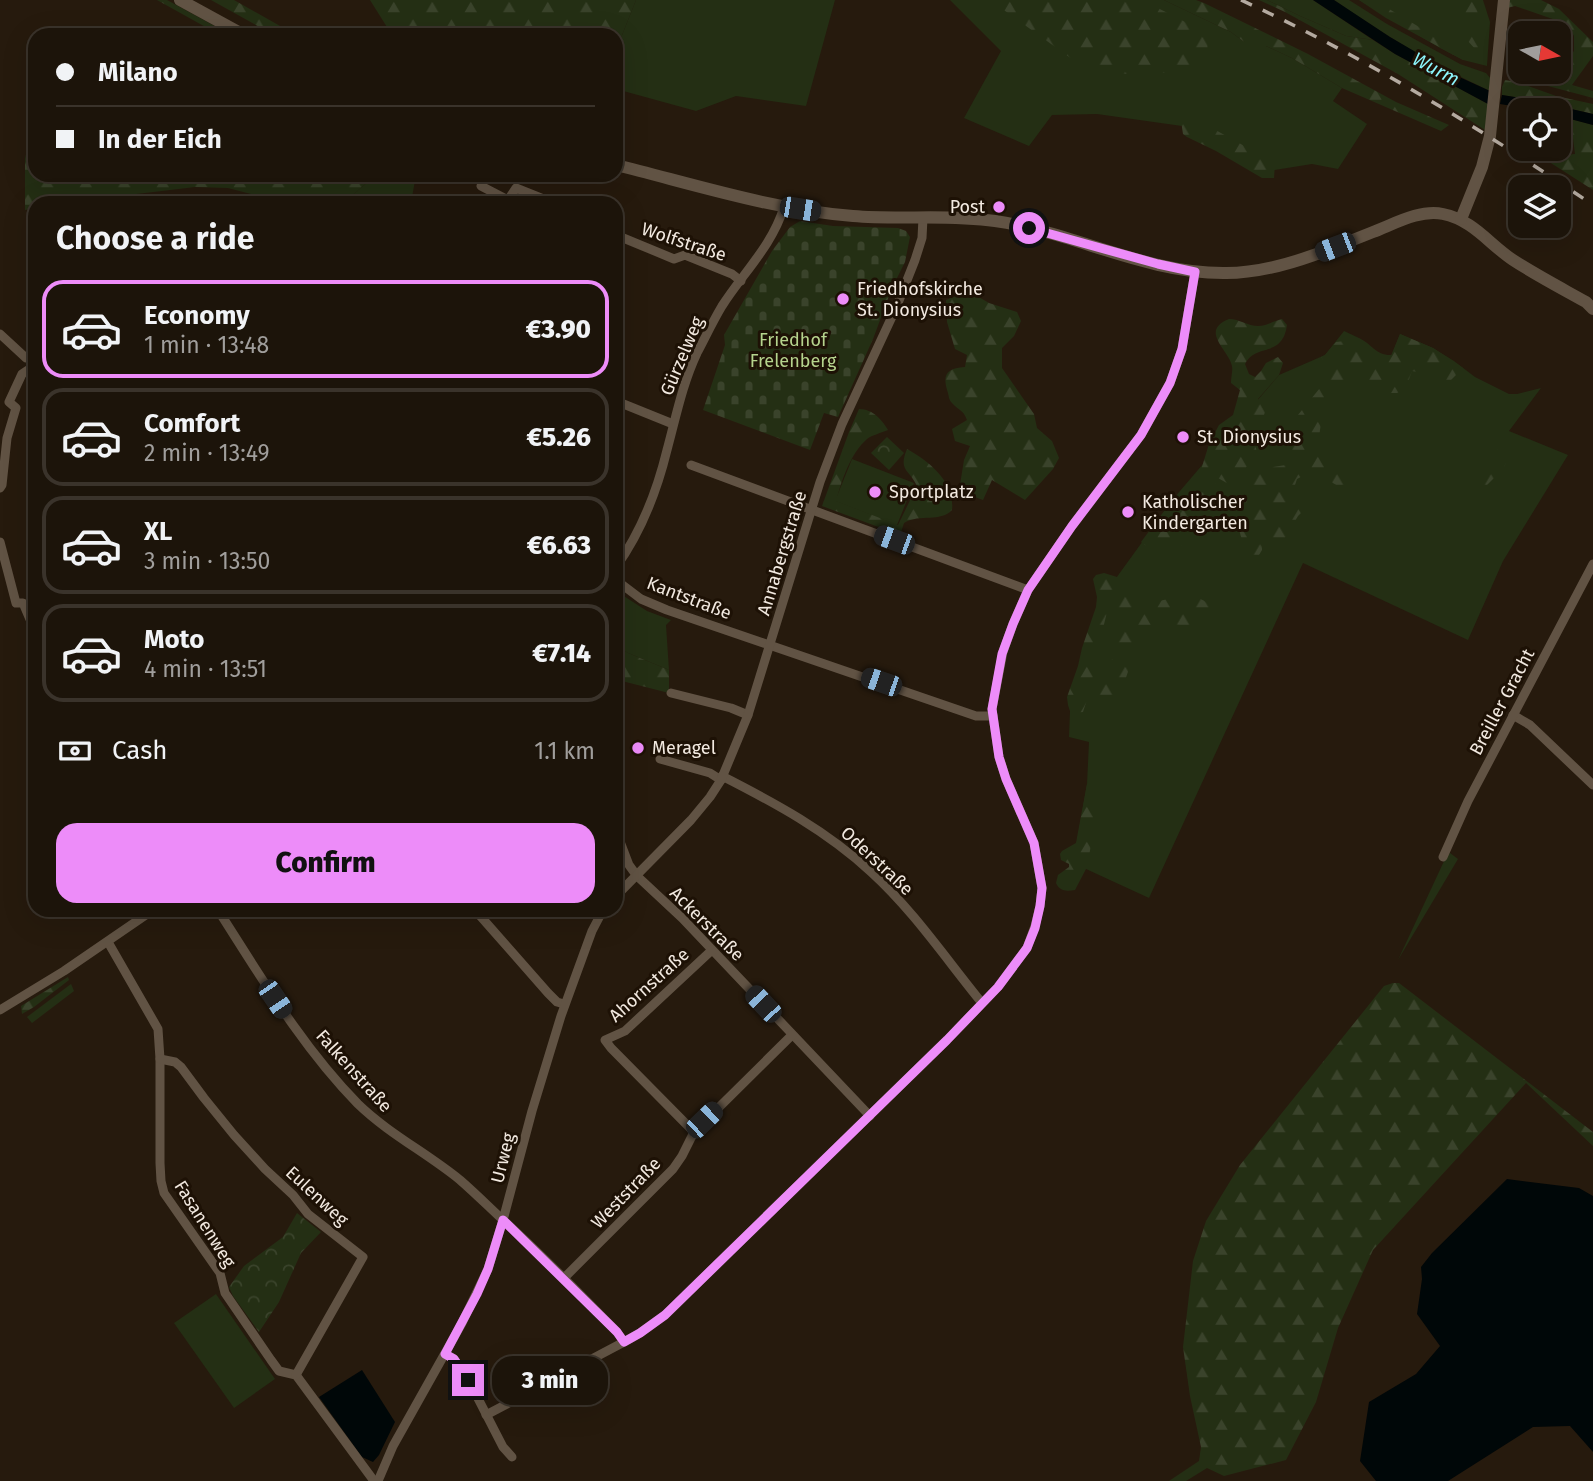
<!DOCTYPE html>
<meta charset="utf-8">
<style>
:root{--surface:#1c140a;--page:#251d13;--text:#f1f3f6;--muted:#a09e9c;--line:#3a332b;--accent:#ed8cf9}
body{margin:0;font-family:"Fira Sans",sans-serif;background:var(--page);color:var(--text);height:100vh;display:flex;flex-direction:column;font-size:26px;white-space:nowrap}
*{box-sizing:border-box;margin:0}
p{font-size:23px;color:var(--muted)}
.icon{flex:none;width:38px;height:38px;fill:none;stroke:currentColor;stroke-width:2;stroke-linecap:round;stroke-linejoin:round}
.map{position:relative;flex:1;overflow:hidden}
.sheet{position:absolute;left:28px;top:196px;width:595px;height:721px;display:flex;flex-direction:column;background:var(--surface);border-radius:21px;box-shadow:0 7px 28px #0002,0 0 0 2px var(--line)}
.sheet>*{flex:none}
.hud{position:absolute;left:28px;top:28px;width:595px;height:154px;border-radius:21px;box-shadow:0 7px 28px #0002,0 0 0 2px var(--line);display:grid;align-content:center;height:154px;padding:0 28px;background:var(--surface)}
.needle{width:46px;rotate:99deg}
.buttons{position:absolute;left:1508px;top:21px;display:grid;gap:14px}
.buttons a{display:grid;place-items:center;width:63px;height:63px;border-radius:14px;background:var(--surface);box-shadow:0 7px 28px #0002,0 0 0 2px var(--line);font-size:35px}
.end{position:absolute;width:32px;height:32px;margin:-16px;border:9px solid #ed8cf9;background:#111;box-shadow:0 0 0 4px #111}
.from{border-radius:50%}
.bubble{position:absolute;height:49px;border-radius:21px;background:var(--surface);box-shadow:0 7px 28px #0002,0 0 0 2px var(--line);font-size:23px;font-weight:800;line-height:49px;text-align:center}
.car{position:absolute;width:21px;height:42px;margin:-21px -10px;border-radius:9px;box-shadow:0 0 5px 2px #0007;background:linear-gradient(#222 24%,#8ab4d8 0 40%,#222 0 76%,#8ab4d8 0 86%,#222 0)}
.hud b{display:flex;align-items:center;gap:24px;height:66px;font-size:26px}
.hud b+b{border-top:2px solid var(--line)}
.hud i{width:18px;height:18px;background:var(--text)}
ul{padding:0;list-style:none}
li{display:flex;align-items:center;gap:21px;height:98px;margin:0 14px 10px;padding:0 14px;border:4px solid var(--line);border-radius:21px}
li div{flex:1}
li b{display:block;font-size:26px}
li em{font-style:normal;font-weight:800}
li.on{border-color:var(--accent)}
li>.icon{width:63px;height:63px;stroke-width:1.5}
h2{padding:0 28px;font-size:32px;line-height:84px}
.pay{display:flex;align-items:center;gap:18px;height:77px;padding:0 28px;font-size:26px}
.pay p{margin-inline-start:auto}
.button{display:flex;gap:14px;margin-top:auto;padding:14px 28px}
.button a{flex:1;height:80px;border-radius:21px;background:var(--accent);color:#111;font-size:28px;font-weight:800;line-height:80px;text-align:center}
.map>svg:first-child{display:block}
</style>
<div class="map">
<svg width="1593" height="1481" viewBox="0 0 1593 1481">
<defs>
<pattern id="forest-firs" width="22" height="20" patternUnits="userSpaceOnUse" patternTransform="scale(1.75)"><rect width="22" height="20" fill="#242f14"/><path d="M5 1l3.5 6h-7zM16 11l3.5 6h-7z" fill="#3a432b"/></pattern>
<pattern id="cemetery-stones" width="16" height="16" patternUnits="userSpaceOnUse" patternTransform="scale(1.75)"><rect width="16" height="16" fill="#242f14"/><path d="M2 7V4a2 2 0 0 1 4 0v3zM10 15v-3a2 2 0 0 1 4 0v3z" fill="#3a432b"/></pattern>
<pattern id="park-crowns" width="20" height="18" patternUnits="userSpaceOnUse" patternTransform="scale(1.75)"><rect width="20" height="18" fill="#242f14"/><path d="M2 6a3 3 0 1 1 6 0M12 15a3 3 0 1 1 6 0" fill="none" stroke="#3a432b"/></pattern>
</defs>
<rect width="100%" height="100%" fill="#261a0d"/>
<g fill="#242f14">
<path d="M 636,0 L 835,0 L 806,106 L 736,96 L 696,111 L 616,89 L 616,50 Z"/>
<path d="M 950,0 L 1164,0 L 1231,32 L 1243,41 L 1266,46 L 1292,58 L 1342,88 L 1333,101 L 1367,124 L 1338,169 L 1312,164 L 1269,171 L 1189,127 L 1097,114 L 1052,115 L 1029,146 L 964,118 L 1001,51 Z"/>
<path d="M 1267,0 L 1313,0 L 1373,40 L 1346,36 L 1300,16 Z"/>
<path d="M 1334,0 L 1349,0 L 1387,24 L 1460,64 L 1486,73 L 1491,79 L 1490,91 C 1435,66 1383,34 1334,0 Z"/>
<path d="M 1359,0 L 1483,0 L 1490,22 L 1487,66 L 1463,60 L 1440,48 Z"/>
<path d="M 376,175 L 416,175 L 411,203 L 343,203 Z"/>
<path d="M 1344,331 L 1359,338 L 1356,353 L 1387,365 L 1400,334 L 1433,348 L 1454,361 L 1475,377 L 1509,394 L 1517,394 L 1541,388 L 1509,431 L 1568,455 L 1503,561 L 1468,640 L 1303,563 L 1149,898 L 1073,863 L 1087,784 L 1089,742 L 1069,737 L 1070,711 L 1106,592 L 1174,498 L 1279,375 L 1325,355 Z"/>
<path d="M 852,459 L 914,483 L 897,525 L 835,501 Z"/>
<path d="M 616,591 L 647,611 L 671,620 L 666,625 L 669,670 L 628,653 L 619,647 L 616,649 Z"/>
<path d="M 1450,853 L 1458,859 L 1398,960 L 1445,859 Z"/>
<path d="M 216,1294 L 275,1379 L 234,1408 L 174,1323 Z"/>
</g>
<g fill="url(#forest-firs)">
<path d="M 157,0 L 167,0 L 231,35 L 220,35 Z"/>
<path d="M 211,0 L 234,0 L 296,35 L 274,35 Z"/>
<path d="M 370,0 L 636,0 L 616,50 L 616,35 L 392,35 Z"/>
<path d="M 990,0 L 1142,0 L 1209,34 L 1207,51 L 1197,62 L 1186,72 L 1116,74 L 1083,67 Z"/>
<path d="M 1164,0 L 1196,0 L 1204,3 L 1308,54 L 1396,102 L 1449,125 L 1441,131 L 1342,88 L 1292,58 L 1266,46 L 1254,47 L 1243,41 L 1231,32 Z"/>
<path d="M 1259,0 L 1267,0 L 1300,16 L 1346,36 L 1373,40 L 1395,54 L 1488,104 L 1485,130 L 1398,74 L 1285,12 Z"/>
<path d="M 1359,0 L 1374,0 L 1466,55 L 1463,60 L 1386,18 Z"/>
<path d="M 1455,0 L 1475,0 L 1480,23 L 1480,47 L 1476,50 L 1467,40 L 1468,28 L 1472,19 C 1466,12 1457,13 1454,4 Z"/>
<path d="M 1510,0 L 1541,0 L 1559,9 L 1593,42 L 1593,56 L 1572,85 L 1593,91 L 1593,98 L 1548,86 L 1574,51 L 1574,36 L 1567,24 L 1515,6 L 1507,8 Z"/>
<path d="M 1505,80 L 1517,82 L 1556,96 L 1593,104 L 1593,114 L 1528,99 L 1502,95 L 1502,87 Z"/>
<path d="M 35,114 L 35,175 L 376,175 L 343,203 L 285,203 L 228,188 L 195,187 L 94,199 L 72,200 L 58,203 L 35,203 L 35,208 L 25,210 L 25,159 Z"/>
<path d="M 1559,116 L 1593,125 L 1593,190 L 1529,149 L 1547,157 L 1575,154 L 1573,138 L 1559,139 Z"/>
<path d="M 1192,117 L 1275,163 L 1274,178 L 1262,178 L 1216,151 L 1187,137 L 1183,134 L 1181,121 Z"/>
<path d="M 963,293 L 977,296 L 989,303 L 1017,312 L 1021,321 L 1014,336 L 1002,348 L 1002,368 L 1034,414 L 1037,428 L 1052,441 L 1059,458 L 1053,469 L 1025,500 L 992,480 L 983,500 L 959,491 L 964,460 L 970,446 L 955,441 L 952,429 L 967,420 C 963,409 959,411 952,403 C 949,400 949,397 948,393 C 942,375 946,368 965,367 L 967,355 L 955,349 L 947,322 L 946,300 Z"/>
<path d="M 1229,319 C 1239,319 1248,326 1258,326 C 1267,326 1273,321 1282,319 L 1287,325 C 1282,359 1256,342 1245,364 L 1249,374 L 1255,377 L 1261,371 L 1266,363 L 1278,357 L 1283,363 L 1279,375 L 1258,399 L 1265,412 C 1262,424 1251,429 1245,440 L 1253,443 L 1256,448 L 1257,453 L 1232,486 L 1218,478 L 1201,515 L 1177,552 L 1171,557 L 1160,556 L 1141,542 L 1174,498 L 1185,495 L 1197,483 L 1209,444 L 1219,425 L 1233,415 L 1240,390 L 1231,383 C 1231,377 1233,371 1232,366 C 1229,350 1199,331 1229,319 Z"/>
<path d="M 1400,334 L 1433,348 L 1463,368 L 1449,382 C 1430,384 1428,373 1412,371 L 1405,390 L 1397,393 L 1382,393 L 1363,390 L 1357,384 L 1345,383 C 1326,403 1313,430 1323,457 L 1342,462 L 1354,475 L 1352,487 L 1345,490 C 1333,484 1326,477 1312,471 L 1297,479 L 1295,485 L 1306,508 L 1298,516 L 1285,538 L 1276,541 L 1267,537 L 1262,539 L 1262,550 L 1259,555 L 1251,557 C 1240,543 1235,518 1238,501 L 1253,495 L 1250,487 L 1253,474 L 1261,469 L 1298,463 L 1300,457 C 1294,451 1287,450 1281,444 L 1280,437 L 1333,372 L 1321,357 L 1325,355 L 1336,342 L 1354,340 L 1359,338 C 1372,344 1376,356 1392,355 Z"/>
<path d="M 859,409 C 873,409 882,420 888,430 C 881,433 872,435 867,439 C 850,454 842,480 836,501 L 898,525 L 917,486 C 909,469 898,471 907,449 C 929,461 955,482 952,510 C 939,523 921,513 904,523 L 900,535 L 822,506 L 849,432 Z"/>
<path d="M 1498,449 L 1506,463 L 1502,470 L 1485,487 L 1477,484 Z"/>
<path d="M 1104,573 L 1117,577 L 1130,578 C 1136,588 1141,597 1153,600 C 1164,603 1174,595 1185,595 C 1197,596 1221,604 1209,620 C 1207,623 1205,625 1200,626 C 1188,628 1175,623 1162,624 L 1147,638 L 1134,654 L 1117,704 L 1113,708 L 1105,709 L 1099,706 L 1097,700 L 1101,690 L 1109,675 L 1110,665 L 1117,645 L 1118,605 L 1114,602 L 1110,603 C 1098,639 1096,676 1083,712 L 1080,713 L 1070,711 L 1068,705 L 1067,697 L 1078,666 L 1082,648 L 1096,607 L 1097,597 L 1093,579 L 1096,575 Z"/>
<path d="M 619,647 L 628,653 L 669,670 L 669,693 L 622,681 L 623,665 L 616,655 L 616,649 Z"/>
<path d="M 1087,784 L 1091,785 L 1097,795 L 1098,806 L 1087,867 L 1075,890 C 1067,891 1060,892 1056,883 L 1058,875 L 1069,867 L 1069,864 L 1061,860 L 1060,854 L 1062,851 L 1076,843 Z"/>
<path d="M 68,977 L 69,980 L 34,1007 L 22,1014 L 21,1006 Z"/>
<path d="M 1393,983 L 1399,983 L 1593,1132 L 1593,1146 L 1526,1083 L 1373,1250 L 1338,1328 L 1316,1402 L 1286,1460 L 1224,1476 L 1207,1468 L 1186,1481 L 1169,1481 L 1199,1461 L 1201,1447 L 1190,1396 L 1183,1347 L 1193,1261 L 1206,1221 L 1240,1165 L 1384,986 Z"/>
<path d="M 71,984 L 74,991 L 32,1023 L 27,1017 Z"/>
</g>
<path fill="url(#cemetery-stones)" d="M 800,221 L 833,226 L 898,228 L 906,231 L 910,237 L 905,262 L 892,288 L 873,339 L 838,417 L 824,413 L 810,450 L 703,410 L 725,345 L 724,335 L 772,251 L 790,227 Z"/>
<g fill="url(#park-crowns)">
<path d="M 887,437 L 904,453 L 889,470 L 871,453 Z"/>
<path d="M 297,1213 L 321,1232 L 301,1253 L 279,1302 L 259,1332 L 233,1296 L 229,1287 L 244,1266 L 283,1237 Z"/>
</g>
<g fill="#000708">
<path d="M 1313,0 L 1334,0 L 1390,37 L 1455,75 L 1490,91 L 1488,104 L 1395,54 Z"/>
<path d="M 1502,95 L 1528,99 L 1593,114 L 1593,125 L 1559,116 L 1559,110 L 1536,110 L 1500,104 Z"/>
<path d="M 1507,1179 L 1579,1188 L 1593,1196 L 1593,1452 L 1570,1426 L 1533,1427 L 1448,1481 L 1376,1481 L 1360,1461 L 1369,1402 L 1416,1374 L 1440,1346 L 1417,1314 L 1422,1279 L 1421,1267 L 1432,1253 Z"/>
<path d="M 362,1370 L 395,1422 L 379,1455 L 373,1462 L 362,1457 L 319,1397 Z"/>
</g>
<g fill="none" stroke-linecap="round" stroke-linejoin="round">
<g stroke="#615344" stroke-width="9">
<path d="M 481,186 L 508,200 L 516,188 L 541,198 L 546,203"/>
<path d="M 616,235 L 674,259 L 685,255 L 732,274 L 741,281"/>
<path d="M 0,334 L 26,358"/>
<path d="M 616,401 L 673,424"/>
<path d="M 691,465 L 1028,590"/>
<path d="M 0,488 L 2,485 L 7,438 L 16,408 L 9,402 L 22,374 L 28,370"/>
<path d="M 0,542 L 16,603 L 23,603 L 35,631"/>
<path d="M 616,567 C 641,532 657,491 667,450 C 676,417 682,385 697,353 C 705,338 713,321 722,306 C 743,273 772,246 784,207"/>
<path d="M 616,580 L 641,599 L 667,610 L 976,716 L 993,716"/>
<path d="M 671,693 L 731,708 L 748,715"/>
<path d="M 1513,715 L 1530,725 L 1593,785"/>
<path d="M 660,759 L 710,773 L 721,780"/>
<path d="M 722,776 C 775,803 827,831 871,872 C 913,910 946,959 982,1003"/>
<path d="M 616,831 L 629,865 L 637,876 L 682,918 L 870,1116"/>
<path d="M 1443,857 L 1468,801 L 1593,564"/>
<path d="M 616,896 L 691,820 L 710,797 L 721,780 L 748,715 L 820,482 L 842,424 L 896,308 L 915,260 L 922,238 L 923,218"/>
<path d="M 218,910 C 261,977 302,1047 358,1104 C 389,1134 427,1153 460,1180 C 475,1193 489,1207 503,1220 C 543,1256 580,1294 617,1332 L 624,1342"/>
<path d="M 475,910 L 548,993 L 557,1002 L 564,1004"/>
<path d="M 108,942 L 158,1029 L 160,1059 L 160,1163 L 161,1181 L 164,1193 L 220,1273 L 225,1293 L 271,1360 L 279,1371 L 296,1375 L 374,1481"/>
<path d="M 0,1010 L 64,971 L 153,910"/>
<path d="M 160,1059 L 175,1062 L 181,1067 L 204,1098 L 234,1135 L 265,1169 L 293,1195 L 308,1214 L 363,1257 L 296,1375"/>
<path d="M 694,1132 L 611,1048 L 605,1040 L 625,1031 L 712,950"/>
<path d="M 564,1278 L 673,1169 L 682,1156 L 694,1132 L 792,1035"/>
<path d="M 445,1354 L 454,1359 L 468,1379 L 503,1447 L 512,1457"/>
<path d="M 486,1415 L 624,1342 L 640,1333 L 665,1315 L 947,1040 L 998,987 L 1027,948 L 1035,926 L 1040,906 L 1042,888 L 1034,843 L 1006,779 L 999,757 L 992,709 L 1003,652 L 1013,624 L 1028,590 L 1072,526 L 1141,435 L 1170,383 L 1182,349 L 1195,272"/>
<path d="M 378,1481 L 393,1446 L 462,1323 L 488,1269 L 503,1220 L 532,1111 L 561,1016 L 592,931 L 603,910"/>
</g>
<g stroke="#615344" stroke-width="12">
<path d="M 180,0 L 244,35"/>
<path d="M 616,165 C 693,184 774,210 853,216 C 900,220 948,214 995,221 C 1073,232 1146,274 1226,273 C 1256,273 1286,265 1314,255 C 1333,248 1353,240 1373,232 C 1394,224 1420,209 1443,214 C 1473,220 1489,244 1513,260 C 1536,275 1561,288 1586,302 L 1593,309"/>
<path d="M 1461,219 L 1482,167 L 1490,136 L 1504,0"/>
</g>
<path stroke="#b4aaa0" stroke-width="3.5" stroke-dasharray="12 12" stroke-linecap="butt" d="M 1241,0 C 1365,57 1481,129 1593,205"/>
</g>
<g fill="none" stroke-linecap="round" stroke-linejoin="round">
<path stroke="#ed8cf9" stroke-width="9" d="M 468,1380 L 454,1359 L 445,1354 L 477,1294 L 488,1269 L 503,1220 L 617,1332 L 624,1342 L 640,1333 L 665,1315 L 947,1040 L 998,987 L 1027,948 L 1035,928 L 1040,906 L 1042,888 L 1034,843 L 1006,779 L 999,757 L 992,709 L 1002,654 L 1013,624 L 1028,590 L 1072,526 L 1141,435 L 1170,383 L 1182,349 L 1195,272 L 1158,264 L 1029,228"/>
</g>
<g fill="#ed8cf9" stroke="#1d1105" stroke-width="2.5">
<circle cx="999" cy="207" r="7"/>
<circle cx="843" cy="299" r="7"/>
<circle cx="1183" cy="437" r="7"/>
<circle cx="875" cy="492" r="7"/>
<circle cx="1128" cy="512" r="7"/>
<circle cx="638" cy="748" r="7"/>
</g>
<g text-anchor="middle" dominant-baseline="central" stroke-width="6" stroke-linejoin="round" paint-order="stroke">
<g font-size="18" fill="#f2e9e0" stroke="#1d1105" text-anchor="start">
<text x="985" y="207" text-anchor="end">Post</text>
<text x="857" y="289">Friedhofskirche<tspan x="857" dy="21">St. Dionysius</tspan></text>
<text x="1197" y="437">St. Dionysius</text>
<text x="889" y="492">Sportplatz</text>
<text x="1142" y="502">Katholischer<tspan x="1142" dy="21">Kindergarten</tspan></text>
<text x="652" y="748">Meragel</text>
</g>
<g font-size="18" fill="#f2e9e0" stroke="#1d1105">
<text transform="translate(684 242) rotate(18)">Wolfstraße</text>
<text transform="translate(682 356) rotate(-67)">Gürzelweg</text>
<text transform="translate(782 553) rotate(-73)">Annabergstraße</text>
<text transform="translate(689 598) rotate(21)">Kantstraße</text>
<text transform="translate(1502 702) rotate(-62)">Breiller Gracht</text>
<text transform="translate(877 861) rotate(43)">Oderstraße</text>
<text transform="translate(707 924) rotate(45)">Ackerstraße</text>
<text transform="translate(649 985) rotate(-42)">Ahornstraße</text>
<text transform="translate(354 1071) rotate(48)">Falkenstraße</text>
<text transform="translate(503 1158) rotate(-76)">Urweg</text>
<text transform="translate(626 1193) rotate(-46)">Weststraße</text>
<text transform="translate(317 1196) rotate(43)">Eulenweg</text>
<text transform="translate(205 1224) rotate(58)">Fasanenweg</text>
</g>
<g font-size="18" fill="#b5d38d" stroke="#1d1105">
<text x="793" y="340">Friedhof<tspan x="793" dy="21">Frelenberg</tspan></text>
</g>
<g font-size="19" font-style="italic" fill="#8df6fd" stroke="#1d1105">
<text transform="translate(1436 69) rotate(28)">Wurm</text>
</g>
</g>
</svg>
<div class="buttons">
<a><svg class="needle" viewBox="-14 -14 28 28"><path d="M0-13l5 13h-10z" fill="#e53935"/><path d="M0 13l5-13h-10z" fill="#a09e9c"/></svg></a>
<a><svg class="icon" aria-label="locate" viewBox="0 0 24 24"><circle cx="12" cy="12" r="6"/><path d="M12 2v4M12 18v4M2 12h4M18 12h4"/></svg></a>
<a><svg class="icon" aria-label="layers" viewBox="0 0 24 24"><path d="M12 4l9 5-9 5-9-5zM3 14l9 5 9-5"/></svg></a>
</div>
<i class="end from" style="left:1029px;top:228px"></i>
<i class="end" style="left:468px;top:1380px"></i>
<div class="bubble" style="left:492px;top:1356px;width:116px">3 min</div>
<i class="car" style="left:800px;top:209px;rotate:99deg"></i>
<i class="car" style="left:1335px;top:247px;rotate:249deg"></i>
<i class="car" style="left:894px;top:540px;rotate:290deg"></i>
<i class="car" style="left:881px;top:682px;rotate:289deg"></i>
<i class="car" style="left:275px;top:999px;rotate:146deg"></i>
<i class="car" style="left:763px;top:1004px;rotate:317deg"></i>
<i class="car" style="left:704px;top:1120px;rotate:46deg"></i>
<div class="hud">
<b><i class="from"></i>Milano</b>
<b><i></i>In der Eich</b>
</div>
<section class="sheet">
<h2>Choose a ride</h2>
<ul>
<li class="on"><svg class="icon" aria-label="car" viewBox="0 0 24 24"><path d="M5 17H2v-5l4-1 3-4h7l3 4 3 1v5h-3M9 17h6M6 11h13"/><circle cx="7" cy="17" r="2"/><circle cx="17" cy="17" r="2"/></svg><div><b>Economy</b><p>1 min · 13:48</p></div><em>€3.90</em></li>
<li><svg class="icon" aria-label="car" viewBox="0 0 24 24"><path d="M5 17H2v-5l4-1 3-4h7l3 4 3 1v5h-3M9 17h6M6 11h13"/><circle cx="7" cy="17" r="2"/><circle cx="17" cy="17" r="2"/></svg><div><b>Comfort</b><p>2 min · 13:49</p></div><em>€5.26</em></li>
<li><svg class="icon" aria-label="car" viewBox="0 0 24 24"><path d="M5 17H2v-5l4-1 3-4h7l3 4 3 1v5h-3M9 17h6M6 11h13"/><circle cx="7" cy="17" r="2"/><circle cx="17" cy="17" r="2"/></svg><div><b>XL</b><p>3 min · 13:50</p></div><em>€6.63</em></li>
<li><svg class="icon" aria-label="car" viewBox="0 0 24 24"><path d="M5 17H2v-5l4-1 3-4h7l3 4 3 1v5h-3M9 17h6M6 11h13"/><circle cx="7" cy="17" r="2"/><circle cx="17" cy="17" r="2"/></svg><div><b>Moto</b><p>4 min · 13:51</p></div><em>€7.14</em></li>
</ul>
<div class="pay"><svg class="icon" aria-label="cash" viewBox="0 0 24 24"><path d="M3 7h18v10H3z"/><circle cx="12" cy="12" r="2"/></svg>Cash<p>1.1 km</p></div>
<div class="button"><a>Confirm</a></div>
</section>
</div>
